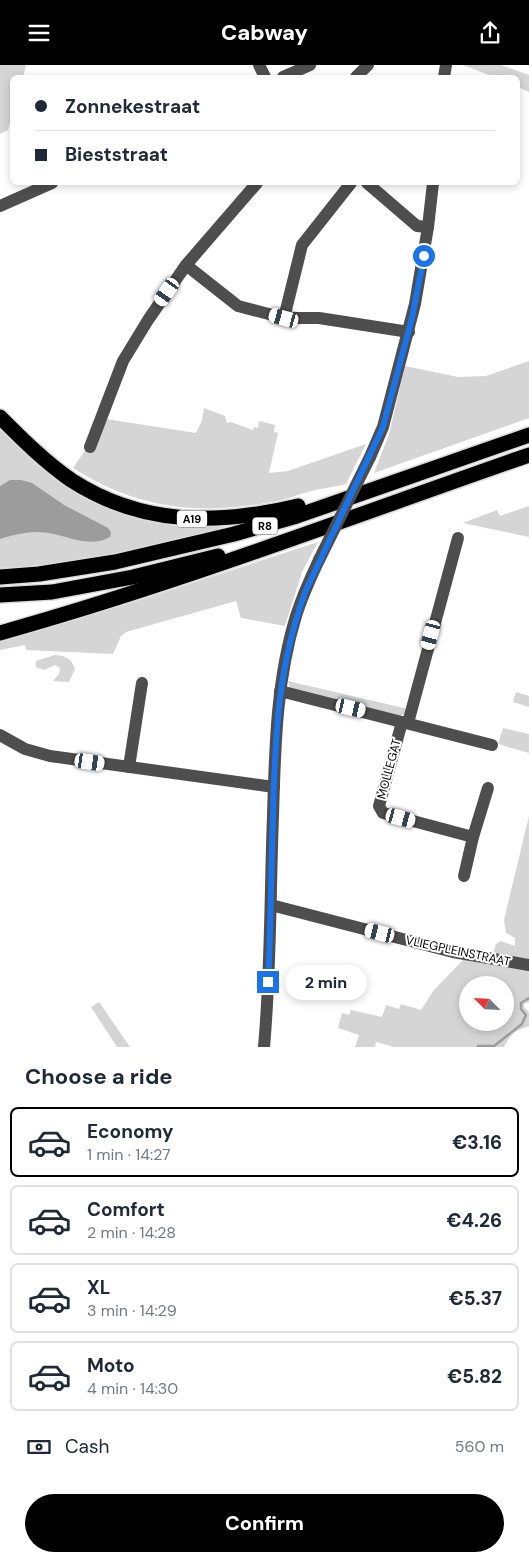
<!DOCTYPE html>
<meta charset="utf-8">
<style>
:root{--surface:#fff;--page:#f2f2f3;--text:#1f2937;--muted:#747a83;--line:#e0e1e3;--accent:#000}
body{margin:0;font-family:"DM Sans",sans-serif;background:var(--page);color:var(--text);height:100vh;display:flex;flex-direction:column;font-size:19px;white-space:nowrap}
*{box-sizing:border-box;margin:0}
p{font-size:16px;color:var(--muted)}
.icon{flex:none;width:28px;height:28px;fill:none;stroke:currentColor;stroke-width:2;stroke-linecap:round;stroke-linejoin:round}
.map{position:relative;height:982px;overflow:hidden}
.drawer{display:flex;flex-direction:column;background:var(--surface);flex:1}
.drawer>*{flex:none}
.hud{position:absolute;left:10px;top:10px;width:510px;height:110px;border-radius:8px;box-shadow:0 2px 8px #0003;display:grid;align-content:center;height:110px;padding:0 25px;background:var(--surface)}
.needle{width:32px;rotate:294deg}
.buttons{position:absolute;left:459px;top:911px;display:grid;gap:10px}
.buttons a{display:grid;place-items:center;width:55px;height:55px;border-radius:50%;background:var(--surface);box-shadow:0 2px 8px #0003;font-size:25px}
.end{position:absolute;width:22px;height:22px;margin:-11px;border:6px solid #1a73e8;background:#fff;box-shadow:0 0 0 2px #fff}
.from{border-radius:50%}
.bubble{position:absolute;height:35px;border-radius:18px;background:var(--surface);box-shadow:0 2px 8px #0003;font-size:16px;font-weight:800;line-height:35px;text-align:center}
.car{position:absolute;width:15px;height:30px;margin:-15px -8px;border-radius:6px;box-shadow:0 0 4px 1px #0007;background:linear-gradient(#fff 24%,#345 0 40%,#fff 0 76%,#345 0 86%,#fff 0)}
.hud b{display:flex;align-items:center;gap:18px;height:48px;font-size:19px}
.hud b+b{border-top:1px solid var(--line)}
.hud i{width:12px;height:12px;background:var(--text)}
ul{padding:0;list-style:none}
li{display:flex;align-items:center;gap:15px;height:70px;margin:0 10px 8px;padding:0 15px;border:2px solid var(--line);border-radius:8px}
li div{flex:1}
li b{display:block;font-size:19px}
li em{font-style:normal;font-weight:800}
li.active{border-color:var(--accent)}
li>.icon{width:45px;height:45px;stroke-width:1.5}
h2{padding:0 25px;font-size:22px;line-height:60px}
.pay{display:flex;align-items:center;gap:12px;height:55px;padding:0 25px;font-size:19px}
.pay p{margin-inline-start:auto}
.button{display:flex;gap:10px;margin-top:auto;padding:10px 25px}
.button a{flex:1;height:58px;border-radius:30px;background:var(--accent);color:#fff;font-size:20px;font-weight:800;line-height:58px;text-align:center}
header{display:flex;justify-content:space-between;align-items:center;height:65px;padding:0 25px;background:var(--accent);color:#fff;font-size:22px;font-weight:800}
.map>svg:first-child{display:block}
</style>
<header><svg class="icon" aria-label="menu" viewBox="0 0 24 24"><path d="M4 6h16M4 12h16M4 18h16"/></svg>Cabway<svg class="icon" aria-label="share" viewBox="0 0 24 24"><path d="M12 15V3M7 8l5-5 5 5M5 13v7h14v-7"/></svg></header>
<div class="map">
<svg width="529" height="982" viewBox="0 0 529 982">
<rect width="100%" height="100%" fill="#fff"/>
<g fill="#d5d5d5" fill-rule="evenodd">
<path d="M 0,0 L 26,0 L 23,12 L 12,12 L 12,50 L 8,65 L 0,69 Z"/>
<path d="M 463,0 L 501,0 L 529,10 L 529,27 L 518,22 L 518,12 L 494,12 Z"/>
<path d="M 529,296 L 529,353 L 374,408 L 389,369 L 405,301 L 458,312 L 486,311 Z"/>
<path d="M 204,343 L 225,351 L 227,358 L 231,357 L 253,365 L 254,362 L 258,363 L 259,356 L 275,360 L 274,367 L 278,368 L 269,408 L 288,406 L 366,379 L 346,419 C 331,423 313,424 298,430 C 282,436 261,439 243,441 C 180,449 126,437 73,403 L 106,354 L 196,368 L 202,355 Z"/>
<path d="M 0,363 C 56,417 100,454 181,461 C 196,463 212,461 227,462 C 152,482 77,500 0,503 Z"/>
<path d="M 529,441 L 529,472 L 463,458 L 497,445 L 500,451 Z"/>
<path d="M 318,477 L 302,507 L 285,561 L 241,553 L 236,536 L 126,567 L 121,571 L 113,589 L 26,585 L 25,580 L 0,585 L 0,577 L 137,536 Z"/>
<path d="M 55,590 C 66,591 71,593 75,604 L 69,617 L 53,616 L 59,609 L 60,603 L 55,600 L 44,605 L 36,602 L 36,596 Z"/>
<path d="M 288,616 L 408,644 L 407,648 L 398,652 L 291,624 L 289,621 Z"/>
<path d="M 516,627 L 529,631 L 529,642 L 513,637 Z"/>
<path d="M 503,663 L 529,669 L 529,688 L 498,679 Z"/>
<path d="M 529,751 L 529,896 L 493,889 L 496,879 L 501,876 L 515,881 L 515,873 L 506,868 L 504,855 Z"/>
<path d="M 464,894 L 529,903 L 529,937 L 524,939 L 524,942 L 529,947 L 529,961 C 514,966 512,968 504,982 L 394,982 L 376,977 L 375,982 L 355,982 L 359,970 L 338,963 L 342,948 L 349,950 L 351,945 L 382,952 L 386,940 L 399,944 L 401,939 L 421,945 L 434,925 ZM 468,920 L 505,920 L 505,958 L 468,958 Z"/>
<path d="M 99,937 L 130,982 L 117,982 L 91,942 Z"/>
</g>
<path fill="#9c9c9c" d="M 10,415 L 21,415 L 32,418 L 64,440 L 108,463 L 111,467 L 110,472 C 87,485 62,467 38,467 C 25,467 13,470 0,474 L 0,421 Z"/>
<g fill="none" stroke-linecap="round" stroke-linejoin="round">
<path stroke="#9c9c9c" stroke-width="2.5" d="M 478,982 L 478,981 L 494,981 L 522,959 L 526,950 L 521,944 L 521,938 L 529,933"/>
<g stroke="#dbdbdb" stroke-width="18">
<g id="highway">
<path d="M 0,352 C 22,374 45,397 71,415 C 142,461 218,460 298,441"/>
<path d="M 0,512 L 39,509 L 115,497 L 234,469 L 297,451 L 529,370"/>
<path d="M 0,530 L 52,527 L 133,512 L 218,491"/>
<path d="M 0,568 C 179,518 353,451 529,390"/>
</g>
</g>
<g stroke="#4e4e4e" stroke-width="12">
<path d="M 259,0 L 265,12"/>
<path d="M 283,12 L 310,0"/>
<path d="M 356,12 L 368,0"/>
<path d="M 444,12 L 446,0"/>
<path d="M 367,118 L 417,161 L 428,162"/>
<path d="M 0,141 L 52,118"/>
<path d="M 186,200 L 238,241 L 284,253 L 319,253 L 409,267"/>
<path d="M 284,253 L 302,180 L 351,118"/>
<path d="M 90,382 L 123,296 L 148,255 L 186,200 L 257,118"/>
<path d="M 370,392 L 383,362 L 415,239 L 428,162 L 433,118"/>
<path d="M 280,626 L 492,680"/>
<path d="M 402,657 L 379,741 L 383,748 L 473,772"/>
<path d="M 408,658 L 458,473"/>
<path d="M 0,670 L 25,684 L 50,691 L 274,722"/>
<path d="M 129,702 L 142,618"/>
<path d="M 464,811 L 473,772 L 488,723"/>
<path d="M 271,840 L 453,887 L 529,900"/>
<path d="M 264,982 C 271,905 270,828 273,751 C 275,684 276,616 296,551 C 302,532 310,514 319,495"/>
</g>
<use href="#highway" stroke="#000" stroke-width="15"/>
<path stroke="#4e4e4e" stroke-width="12" d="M 319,495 L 370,392"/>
</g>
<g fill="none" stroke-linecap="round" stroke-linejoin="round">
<path stroke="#1a73e8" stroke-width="6" d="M 268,917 C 271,861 271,805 273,750 C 275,671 278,599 306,525 L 383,362 L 412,253 L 424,191"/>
</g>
<g text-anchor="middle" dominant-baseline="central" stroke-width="4" stroke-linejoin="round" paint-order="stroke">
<g fill="#fff" stroke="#4c4c4c" stroke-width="1">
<rect x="177" y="445.5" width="30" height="17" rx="4"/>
<rect x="252.5" y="452.5" width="25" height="17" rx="4"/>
</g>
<g font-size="11" font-weight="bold" fill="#000">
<text x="192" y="454">A19</text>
<text x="265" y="461">R8</text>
</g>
<g font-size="12" fill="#000" stroke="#fff">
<text transform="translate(389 704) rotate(-75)">MOLLEGAT</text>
<text transform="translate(458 886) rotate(12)">VLIEGPLEINSTRAAT</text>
</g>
</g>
</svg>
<div class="buttons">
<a><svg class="needle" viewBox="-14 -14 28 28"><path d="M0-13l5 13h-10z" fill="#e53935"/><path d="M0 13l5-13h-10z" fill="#747a83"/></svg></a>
</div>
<i class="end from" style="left:424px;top:191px"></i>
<i class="end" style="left:268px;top:917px"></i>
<div class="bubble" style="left:285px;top:900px;width:82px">2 min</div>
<i class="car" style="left:167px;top:227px;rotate:215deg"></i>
<i class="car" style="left:284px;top:253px;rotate:285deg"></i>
<i class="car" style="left:431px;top:570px;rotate:195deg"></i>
<i class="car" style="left:351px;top:643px;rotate:103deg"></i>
<i class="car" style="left:90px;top:697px;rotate:98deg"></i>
<i class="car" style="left:401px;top:753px;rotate:105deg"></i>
<i class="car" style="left:380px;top:868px;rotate:284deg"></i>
<div class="hud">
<b><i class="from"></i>Zonnekestraat</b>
<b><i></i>Bieststraat</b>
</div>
</div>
<section class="drawer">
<h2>Choose a ride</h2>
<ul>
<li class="active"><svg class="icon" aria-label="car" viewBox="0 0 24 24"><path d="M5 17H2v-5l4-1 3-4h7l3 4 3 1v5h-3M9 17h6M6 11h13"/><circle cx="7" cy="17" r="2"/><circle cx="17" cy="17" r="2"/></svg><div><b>Economy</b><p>1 min · 14:27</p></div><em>€3.16</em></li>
<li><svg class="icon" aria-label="car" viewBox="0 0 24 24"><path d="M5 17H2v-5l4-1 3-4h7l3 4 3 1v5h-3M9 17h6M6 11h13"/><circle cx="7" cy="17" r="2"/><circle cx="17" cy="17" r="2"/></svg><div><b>Comfort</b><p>2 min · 14:28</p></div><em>€4.26</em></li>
<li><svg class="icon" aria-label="car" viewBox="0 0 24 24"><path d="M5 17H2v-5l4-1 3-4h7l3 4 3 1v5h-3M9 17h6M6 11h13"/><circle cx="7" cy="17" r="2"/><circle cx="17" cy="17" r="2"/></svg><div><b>XL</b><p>3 min · 14:29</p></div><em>€5.37</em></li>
<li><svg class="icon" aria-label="car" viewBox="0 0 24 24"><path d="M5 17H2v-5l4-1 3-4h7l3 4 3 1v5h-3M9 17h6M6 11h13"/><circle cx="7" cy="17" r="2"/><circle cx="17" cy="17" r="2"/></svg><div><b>Moto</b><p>4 min · 14:30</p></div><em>€5.82</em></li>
</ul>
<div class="pay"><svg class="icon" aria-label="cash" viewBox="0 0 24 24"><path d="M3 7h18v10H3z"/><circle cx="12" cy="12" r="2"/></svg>Cash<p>560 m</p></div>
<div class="button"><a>Confirm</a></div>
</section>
